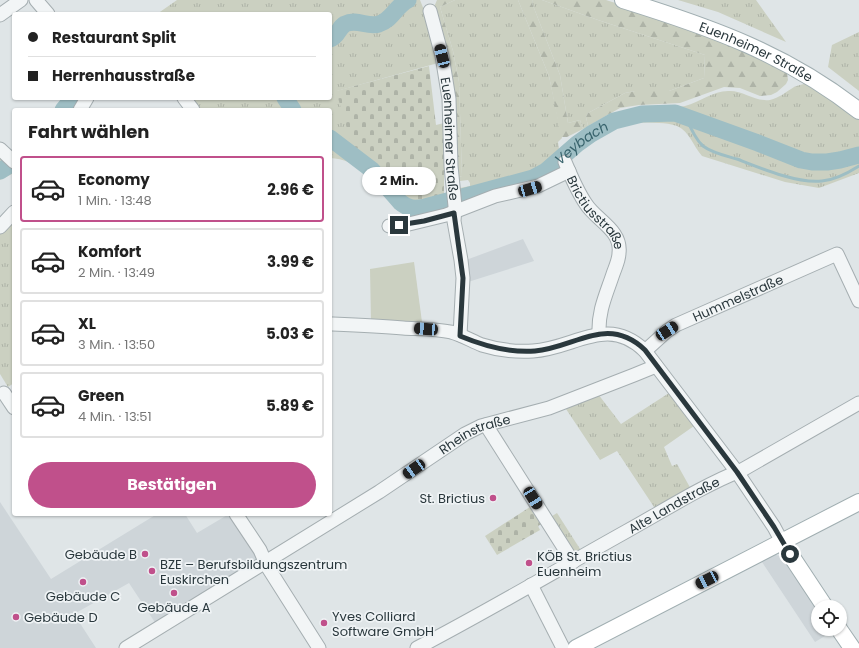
<!DOCTYPE html>
<html lang="de">
<meta charset="utf-8">
<style>
:root{--surface:#fff;--page:#f2f2f2;--text:#222;--muted:#767676;--line:#e0e0e0;--accent:#c0508b}
body{margin:0;font-family:Poppins,sans-serif;background:var(--page);color:var(--text);height:100vh;display:flex;flex-direction:column;font-size:15px;white-space:nowrap}
*{box-sizing:border-box;margin:0}
p{font-size:13px;color:var(--muted)}
.icon{flex:none;width:22px;height:22px;fill:none;stroke:currentColor;stroke-width:2;stroke-linecap:round;stroke-linejoin:round}
.map{position:relative;flex:1;overflow:hidden}
.panel{position:absolute;left:12px;top:108px;width:320px;height:408px;display:flex;flex-direction:column;background:var(--surface);border-radius:4px;box-shadow:0 1px 3px #0004}
.panel>*{flex:none}
.hud{position:absolute;left:12px;top:12px;width:320px;height:88px;border-radius:4px;box-shadow:0 1px 3px #0004;display:grid;align-content:center;height:88px;padding:0 16px;background:var(--surface)}
.buttons{position:absolute;left:811px;top:600px;display:grid;gap:8px}
.buttons a{display:grid;place-items:center;width:36px;height:36px;border-radius:50%;background:var(--surface);box-shadow:0 1px 3px #0004;font-size:20px}
.end{position:absolute;width:18px;height:18px;margin:-9px;border:5px solid #2a383d;background:#fff;box-shadow:0 0 0 2px #fff}
.from{border-radius:50%}
.bubble{position:absolute;height:28px;border-radius:14px;background:var(--surface);box-shadow:0 1px 3px #0004;font-size:13px;font-weight:700;line-height:28px;text-align:center}
.car{position:absolute;width:12px;height:24px;margin:-12px -6px;border-radius:5px;box-shadow:0 0 3px 1px #0007;background:linear-gradient(#222 24%,#8ab4d8 0 40%,#222 0 76%,#8ab4d8 0 86%,#222 0)}
.hud b{display:flex;align-items:center;gap:14px;height:38px;font-size:15px}
.hud b+b{border-top:1px solid var(--line)}
.hud i{width:10px;height:10px;background:var(--text)}
ul{padding:0;list-style:none}
li{display:flex;align-items:center;gap:12px;height:66px;margin:0 8px 6px;padding:0 8px;border:2px solid var(--line);border-radius:4px}
li div{flex:1}
li b{display:block;font-size:15px}
li em{font-style:normal;font-weight:700}
li.current{border-color:var(--accent)}
li>.icon{width:36px;height:36px;stroke-width:1.5}
h2{padding:0 16px;font-size:18px;line-height:48px}
.primary-button{display:flex;gap:8px;margin-top:auto;padding:8px 16px}
.primary-button a{flex:1;height:46px;border-radius:24px;background:var(--accent);color:#fff;font-size:16px;font-weight:700;line-height:46px;text-align:center}
.map>svg:first-child{display:block}
</style>
<div class="map">
<svg width="859" height="648" viewBox="0 0 859 648">
<defs>
<pattern id="grass-tufts" width="24" height="20" patternUnits="userSpaceOnUse"><rect width="24" height="20" fill="#cbd0c1"/><path d="M3 7l-1-3M5 7V3M7 7l1-3M15 17l-1-3M17 17v-4M19 17l1-3" fill="none" stroke="#aeb3a7"/></pattern>
<pattern id="forest-firs" width="22" height="20" patternUnits="userSpaceOnUse"><rect width="22" height="20" fill="#cbd0c1"/><path d="M5 1l3.5 6h-7zM16 11l3.5 6h-7z" fill="#aeb3a7"/></pattern>
<pattern id="cemetery-stones" width="16" height="16" patternUnits="userSpaceOnUse"><rect width="16" height="16" fill="#cbd0c1"/><path d="M2 7V4a2 2 0 0 1 4 0v3zM10 15v-3a2 2 0 0 1 4 0v3z" fill="#aeb3a7"/></pattern>
</defs>
<rect width="100%" height="100%" fill="#dfe5e7"/>
<g fill="#ced5d9">
<path d="M 523,239 L 534,261 L 468,282 L 466,260 Z"/>
<path d="M 0,502 L 51,579 L 157,514 L 185,514 L 197,533 L 229,514 L 254,552 L 257,558 L 255,562 L 156,624 L 129,583 L 74,614 L 96,648 L 0,648 Z"/>
<path d="M 776,555 L 781,556 L 782,558 L 818,611 L 818,629 L 829,629 L 830,633 L 815,642 L 762,562 Z"/>
</g>
<g fill="url(#grass-tufts)">
<path d="M 177,0 L 420,0 L 426,15 L 438,63 L 337,91 L 361,147 L 401,188 L 407,197 L 420,202 L 444,195 L 445,196 L 448,195 L 450,207 C 439,210 422,216 411,214 C 401,213 395,205 389,198 C 373,179 357,159 330,158 L 330,110 L 198,110 L 188,98 L 330,98 L 330,14 L 157,14 Z"/>
<path d="M 455,0 L 518,0 L 549,76 L 562,138 L 558,142 L 559,149 L 558,150 L 559,153 L 561,154 L 563,166 L 554,174 L 460,205 L 460,188 L 470,186 L 470,183 L 468,180 L 460,181 L 458,177 L 462,176 L 459,82 L 453,51 L 440,7 Z"/>
<path d="M 533,0 L 542,0 L 598,20 L 705,55 L 704,78 L 669,91 L 635,91 L 625,93 L 588,113 L 586,117 L 588,126 L 583,129 L 580,120 L 568,123 L 560,75 L 532,3 Z"/>
<path d="M 678,0 L 756,0 L 786,42 L 718,12 Z"/>
<path d="M 859,32 L 859,91 L 828,67 L 832,45 Z"/>
<path d="M 808,83 L 859,118 L 859,173 L 819,188 L 785,182 L 702,156 C 693,146 690,132 677,126 C 671,124 665,123 659,123 C 648,122 636,122 625,125 C 608,129 580,145 568,158 L 568,155 C 588,137 611,122 638,117 L 637,113 C 610,119 588,134 566,150 L 564,149 C 566,140 576,137 584,133 C 598,125 611,114 627,110 C 646,106 666,110 685,106 C 700,102 713,91 728,91 C 743,90 755,102 770,100 C 779,98 786,92 794,87 C 798,85 804,84 808,83 Z"/>
<path d="M 0,155 L 14,168 L 14,173 L 0,180 Z"/>
<path d="M 14,217 L 14,383 L 8,387 L 0,374 L 0,234 Z"/>
<path d="M 669,393 L 694,426 L 664,447 L 672,466 L 677,464 L 692,491 L 656,510 L 617,451 L 600,460 L 564,406 L 598,394 L 621,424 Z"/>
<path d="M 557,513 L 582,552 L 575,555 L 549,518 Z"/>
</g>
<g fill="url(#forest-firs)">
<path d="M 437,0 L 455,0 L 440,7 L 453,51 L 459,82 L 462,176 L 458,177 L 434,7 Z"/>
<path d="M 518,0 L 533,0 L 532,3 L 560,75 L 568,123 L 580,120 L 583,129 L 567,137 L 561,137 L 549,76 Z"/>
<path d="M 542,0 L 606,0 L 659,17 L 720,38 L 787,73 L 788,80 L 786,84 L 777,92 L 771,95 L 760,96 L 740,88 L 724,87 L 680,103 L 639,105 L 620,108 L 588,126 L 586,117 L 588,113 L 625,93 L 635,91 L 669,91 L 704,78 L 705,55 L 598,20 Z"/>
</g>
<g fill="url(#cemetery-stones)">
<path d="M 429,66 L 436,125 L 444,123 L 444,195 L 420,202 L 413,202 L 407,197 L 401,188 L 361,148 L 353,149 L 336,91 Z"/>
<path d="M 533,505 L 545,522 L 538,526 L 540,530 L 497,555 L 485,536 Z"/>
</g>
<path fill="#cbd0c1" d="M 414,262 L 422,322 L 403,323 L 371,322 L 370,269 Z"/>
<g fill="none" stroke-linecap="round" stroke-linejoin="round">
<path stroke="#9ebec4" stroke-width="3" d="M 686,117 C 690,127 695,139 703,146 C 712,153 726,156 737,159 C 760,168 798,184 822,181 C 835,180 848,173 859,166"/>
<g stroke="#9ebec4" stroke-width="17">
<path d="M 330,39 C 338,37 338,28 345,24 C 357,18 368,28 379,24 C 392,20 396,6 408,0"/>
<path d="M 285,98 L 293,110"/>
<path d="M 63,110 L 73,98"/>
<path id="s1" d="M 330,138 L 372,170 L 400,202 C 408,209 415,209 425,207 L 533,178 L 546,171 L 577,144 L 591,134 L 614,121 L 642,114 L 675,113 L 758,143 L 801,160 L 812,162 L 827,162 L 840,160 L 859,155"/>
<path d="M 0,171 L 14,162"/>
</g>
<g stroke="#a5aeb1" stroke-width="15">
<g id="minor">
<path d="M 36,0 L 48,14"/>
<path id="s2" d="M 430,11 L 442,56 L 449,99 L 451,166 L 455,206 L 454,221 L 461,260 L 463,278 L 460,335"/>
<path d="M 0,15 L 21,0"/>
<path d="M 184,98 L 193,110"/>
<path d="M 80,110 L 87,98"/>
<path d="M 0,149 L 14,162"/>
<path id="s3" d="M 565,162 C 571,176 577,191 586,204 C 596,220 622,230 619,253 C 619,260 615,268 613,274 C 606,295 598,311 599,334"/>
<path d="M 389,226 L 409,224 L 446,215 L 495,196 L 538,186 L 569,171"/>
<path d="M 0,227 L 14,212"/>
<path d="M 330,324 C 354,325 379,326 403,328 C 419,329 436,329 451,332 C 462,335 472,341 482,345 C 498,350 517,352 533,351 C 574,349 607,314 645,351 L 737,472 L 774,527 L 782,542"/>
<path id="s4" d="M 645,351 L 667,331 L 676,325 L 837,254 L 859,301"/>
<path d="M 4,393 L 14,408"/>
<path d="M 486,425 L 573,562"/>
<path d="M 236,514 L 260,550 L 267,566 L 319,648"/>
<path d="M 531,585 L 563,648"/>
<path id="s5" d="M 126,648 L 379,492 L 465,434 L 481,426 L 549,408 L 634,375 L 656,366"/>
<path id="s6" d="M 417,648 C 488,611 557,570 627,531 C 665,510 702,486 742,470 L 859,403"/>
</g>
</g>
<g stroke="#a0aeb1" stroke-width="18">
<g id="major">
<path id="s7" d="M 623,0 C 710,27 787,54 859,111"/>
<path d="M 782,542 L 825,607"/>
<path d="M 839,629 L 852,648"/>
<path d="M 576,648 L 859,502"/>
</g>
</g>
<use href="#minor" stroke="#f2f5f6" stroke-width="13"/>
<use href="#major" stroke="#fff" stroke-width="16"/>
</g>
<g fill="none" stroke-linecap="round" stroke-linejoin="round">
<path stroke="#2a383d" stroke-width="5" d="M 399,225 L 424,221 L 454,213 L 463,278 L 460,336 C 484,346 509,353 535,351 C 575,348 607,314 645,350 L 737,472 L 774,527 L 790,554"/>
</g>
<g fill="#c0508b" stroke="#eff3f5" stroke-width="1.5">
<circle cx="493" cy="498" r="4"/>
<circle cx="145" cy="554" r="4"/>
<circle cx="529" cy="563" r="4"/>
<circle cx="152" cy="571" r="4"/>
<circle cx="83" cy="582" r="4"/>
<circle cx="174" cy="593" r="4"/>
<circle cx="16" cy="617" r="4"/>
<circle cx="324" cy="623" r="4"/>
</g>
<g text-anchor="middle" dominant-baseline="central" stroke-width="3.5" stroke-linejoin="round" paint-order="stroke">
<g font-size="13" fill="#2a383d" stroke="#eff3f5">
<text stroke="none"><textPath href="#s7" startOffset="143">Euenheimer Straße</textPath></text>
<text stroke="none"><textPath href="#s2" startOffset="130">Euenheimer Straße</textPath></text>
<text stroke="none"><textPath href="#s3" startOffset="60">Brictiusstraße</textPath></text>
<text stroke="none"><textPath href="#s4" startOffset="108">Hummelstraße</textPath></text>
<text stroke="none"><textPath href="#s5" startOffset="410">Rheinstraße</textPath></text>
<text stroke="none"><textPath href="#s6" startOffset="294">Alte Landstraße</textPath></text>
</g>
<g font-size="13" fill="#2a383d" stroke="#eff3f5" text-anchor="start">
<text x="485" y="498" text-anchor="end">St. Brictius</text>
<text x="137" y="554" text-anchor="end">Gebäude B</text>
<text x="537" y="556">KÖB St. Brictius<tspan x="537" dy="15">Euenheim</tspan></text>
<text x="160" y="564">BZE – Berufsbildungszentrum<tspan x="160" dy="15">Euskirchen</tspan></text>
<text x="83" y="596" text-anchor="middle">Gebäude C</text>
<text x="174" y="607" text-anchor="middle">Gebäude A</text>
<text x="332" y="616">Yves Colliard<tspan x="332" dy="15">Software GmbH</tspan></text>
<text x="24" y="617">Gebäude D</text>
</g>
<g font-size="14" font-style="italic" fill="#38636c" stroke="#eff3f5">
<text stroke="none"><textPath href="#s1" startOffset="294">Veybach</textPath></text>
</g>
</g>
</svg>
<div class="buttons">
<a><svg class="icon" aria-label="locate" viewBox="0 0 24 24"><circle cx="12" cy="12" r="6"/><path d="M12 2v4M12 18v4M2 12h4M18 12h4"/></svg></a>
</div>
<i class="end from" style="left:790px;top:554px"></i>
<i class="end" style="left:399px;top:225px"></i>
<div class="bubble" style="left:362px;top:167px;width:74px">2 Min.</div>
<i class="car" style="left:442px;top:56px;rotate:346deg"></i>
<i class="car" style="left:530px;top:189px;rotate:74deg"></i>
<i class="car" style="left:426px;top:329px;rotate:274deg"></i>
<i class="car" style="left:667px;top:331px;rotate:57deg"></i>
<i class="car" style="left:414px;top:469px;rotate:236deg"></i>
<i class="car" style="left:533px;top:498px;rotate:148deg"></i>
<i class="car" style="left:707px;top:580px;rotate:243deg"></i>
<div class="hud">
<b><i class="from"></i>Restaurant Split</b>
<b><i></i>Herrenhausstraße</b>
</div>
<section class="panel">
<h2>Fahrt wählen</h2>
<ul>
<li class="current"><svg class="icon" aria-label="car" viewBox="0 0 24 24"><path d="M5 17H2v-5l4-1 3-4h7l3 4 3 1v5h-3M9 17h6M6 11h13"/><circle cx="7" cy="17" r="2"/><circle cx="17" cy="17" r="2"/></svg><div><b>Economy</b><p>1 Min. · 13:48</p></div><em>2.96 €</em></li>
<li><svg class="icon" aria-label="car" viewBox="0 0 24 24"><path d="M5 17H2v-5l4-1 3-4h7l3 4 3 1v5h-3M9 17h6M6 11h13"/><circle cx="7" cy="17" r="2"/><circle cx="17" cy="17" r="2"/></svg><div><b>Komfort</b><p>2 Min. · 13:49</p></div><em>3.99 €</em></li>
<li><svg class="icon" aria-label="car" viewBox="0 0 24 24"><path d="M5 17H2v-5l4-1 3-4h7l3 4 3 1v5h-3M9 17h6M6 11h13"/><circle cx="7" cy="17" r="2"/><circle cx="17" cy="17" r="2"/></svg><div><b>XL</b><p>3 Min. · 13:50</p></div><em>5.03 €</em></li>
<li><svg class="icon" aria-label="car" viewBox="0 0 24 24"><path d="M5 17H2v-5l4-1 3-4h7l3 4 3 1v5h-3M9 17h6M6 11h13"/><circle cx="7" cy="17" r="2"/><circle cx="17" cy="17" r="2"/></svg><div><b>Green</b><p>4 Min. · 13:51</p></div><em>5.89 €</em></li>
</ul>
<div class="primary-button"><a>Bestätigen</a></div>
</section>
</div>
